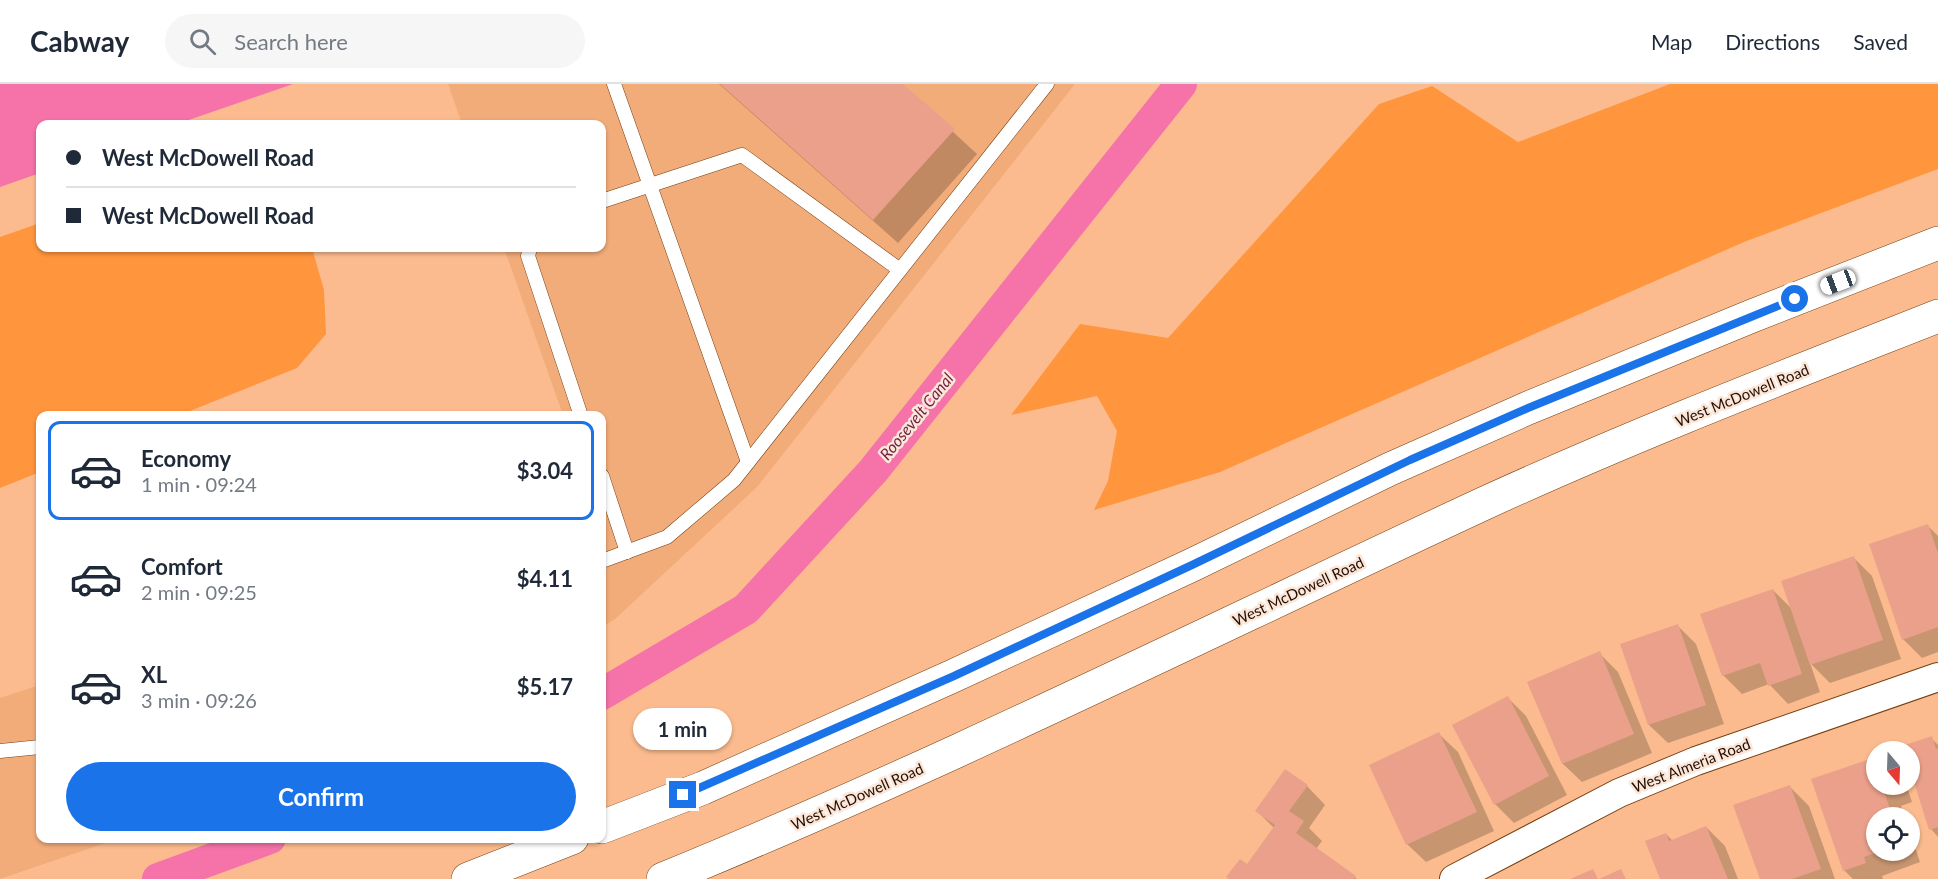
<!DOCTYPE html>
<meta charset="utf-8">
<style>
:root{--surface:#fff;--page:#f6f6f7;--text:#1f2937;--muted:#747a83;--line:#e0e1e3;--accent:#1a73e8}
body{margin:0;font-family:Lato,sans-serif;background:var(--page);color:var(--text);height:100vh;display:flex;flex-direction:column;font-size:22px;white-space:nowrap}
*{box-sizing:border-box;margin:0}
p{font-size:20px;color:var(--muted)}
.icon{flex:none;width:33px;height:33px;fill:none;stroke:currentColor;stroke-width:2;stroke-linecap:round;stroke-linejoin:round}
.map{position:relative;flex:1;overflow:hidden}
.side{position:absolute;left:36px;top:327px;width:570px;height:432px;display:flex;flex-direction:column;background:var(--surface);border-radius:12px;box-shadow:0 2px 4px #0004}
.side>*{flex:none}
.banner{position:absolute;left:36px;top:36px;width:570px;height:132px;border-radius:12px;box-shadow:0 2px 4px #0004;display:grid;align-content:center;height:132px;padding:0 30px;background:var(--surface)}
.needle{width:39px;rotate:161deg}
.fabs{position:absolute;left:1866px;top:657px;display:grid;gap:12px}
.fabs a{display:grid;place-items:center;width:54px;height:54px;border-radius:50%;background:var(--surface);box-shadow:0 2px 4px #0004;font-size:30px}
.end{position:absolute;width:27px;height:27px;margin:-14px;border:8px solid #1a73e8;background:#fff;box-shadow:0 0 0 3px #fff}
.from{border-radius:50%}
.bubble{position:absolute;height:42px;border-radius:21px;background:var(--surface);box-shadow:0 2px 4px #0004;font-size:20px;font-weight:700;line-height:42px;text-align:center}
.car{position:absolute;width:18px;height:36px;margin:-18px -9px;border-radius:8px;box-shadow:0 0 4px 2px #0007;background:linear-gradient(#fff 24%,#345 0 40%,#fff 0 76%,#345 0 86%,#fff 0)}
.banner b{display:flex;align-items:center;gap:21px;height:57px;font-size:22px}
.banner b+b{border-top:2px solid var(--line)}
.banner i{width:15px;height:15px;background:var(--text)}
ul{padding:10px 0 0;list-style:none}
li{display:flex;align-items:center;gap:18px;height:99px;margin:0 12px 9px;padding:0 18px;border:3px solid transparent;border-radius:12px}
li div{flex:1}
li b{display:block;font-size:22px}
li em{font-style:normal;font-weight:700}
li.current{border-color:var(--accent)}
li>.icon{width:54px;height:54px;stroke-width:1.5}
.cta{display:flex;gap:12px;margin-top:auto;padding:12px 30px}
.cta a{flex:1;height:69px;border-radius:36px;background:var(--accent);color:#fff;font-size:24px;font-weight:700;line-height:69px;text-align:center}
header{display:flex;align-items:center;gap:36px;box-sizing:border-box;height:84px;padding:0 30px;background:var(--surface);border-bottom:2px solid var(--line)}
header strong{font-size:28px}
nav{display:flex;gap:33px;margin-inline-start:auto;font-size:21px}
.search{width:420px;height:54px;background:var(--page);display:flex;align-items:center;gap:15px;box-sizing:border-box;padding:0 21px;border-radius:33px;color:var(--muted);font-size:22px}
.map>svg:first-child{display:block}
</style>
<header>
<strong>Cabway</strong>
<div class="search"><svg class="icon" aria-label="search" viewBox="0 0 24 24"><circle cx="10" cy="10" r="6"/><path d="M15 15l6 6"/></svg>Search here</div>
<nav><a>Map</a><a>Directions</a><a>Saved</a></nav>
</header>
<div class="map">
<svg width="1938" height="795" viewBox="0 0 1938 795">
<rect width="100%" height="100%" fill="#fbbb8e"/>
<g fill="#f2ac7a">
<path d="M 448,0 L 1075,0 L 757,403 L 614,536 L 602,543 L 602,332 L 563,331 L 504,164 L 602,164 L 602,40 L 462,40 Z"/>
<path d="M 40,601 L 40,754 L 117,755 L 0,795 L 0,614 Z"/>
</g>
<g fill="#ff953d">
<path d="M 1670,0 L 1938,0 L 1938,85 L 1744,158 L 1220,388 L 1094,426 L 1108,397 L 1117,347 L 1097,312 L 1011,331 L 1080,240 L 1168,254 L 1379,20 L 1432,2 L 1518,58 Z"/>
<path d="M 40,139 L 40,164 L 312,164 L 324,206 L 326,250 L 297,284 L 180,331 L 40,332 L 40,388 L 0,404 L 0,153 Z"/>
</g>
<path fill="#f573a8" d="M 0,0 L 293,0 L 177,40 L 40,40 L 40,89 L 0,103 Z"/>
<g fill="#0003">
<path d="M 719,0 L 901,0 L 977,70 L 898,159 Z"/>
<path d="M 1928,442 L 1938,452 L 1938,568 L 1922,574 L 1903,555 Z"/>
<path d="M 1854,474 L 1872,492 L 1901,575 L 1830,599 L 1810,579 L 1820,608 L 1788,620 L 1769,600 L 1742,610 L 1723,591 L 1773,506 L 1793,526 Z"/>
<path d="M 1678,542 L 1696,560 L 1724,640 L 1668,659 L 1649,641 L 1622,561 Z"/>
<path d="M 1599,569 L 1618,588 L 1652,669 L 1582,698 L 1563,680 L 1529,599 Z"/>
<path d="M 1508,614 L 1526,632 L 1567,711 L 1514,739 L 1495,720 Z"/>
<path d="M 1439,650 L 1458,668 L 1494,747 L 1426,778 L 1407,760 Z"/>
<path d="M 1931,654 L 1938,661 L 1938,753 L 1931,745 L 1910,680 L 1910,668 Z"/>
<path d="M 1876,675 L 1876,700 L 1906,700 L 1912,718 L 1901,722 L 1905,734 L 1876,734 L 1876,766 L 1910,766 L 1910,748 L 1920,778 L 1882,792 L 1883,795 L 1853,795 L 1844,786 L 1813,696 Z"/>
<path d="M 1307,702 L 1325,721 L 1309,744 L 1322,757 L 1316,765 L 1357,795 L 1230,795 L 1247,782 L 1274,744 L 1257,727 Z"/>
<path d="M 1790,703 L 1809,722 L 1835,795 L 1762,795 Z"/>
<path d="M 1706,743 L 1725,762 L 1738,795 L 1662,795 L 1666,750 L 1673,757 Z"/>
</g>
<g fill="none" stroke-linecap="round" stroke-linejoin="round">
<g stroke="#f573a8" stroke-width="32">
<path d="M 602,610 L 746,525 L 873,387 L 1181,0"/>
<path d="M 158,795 L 270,754"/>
</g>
</g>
<g fill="#eba08b">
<path d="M 720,0 L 903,0 L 955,45 L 873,136 Z"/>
<path d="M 1928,440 L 1938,469 L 1938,543 L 1902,556 L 1869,460 Z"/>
<path d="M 1854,472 L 1883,556 L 1810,581 L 1781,497 Z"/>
<path d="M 1773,505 L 1802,590 L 1768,602 L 1760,579 L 1722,592 L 1700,530 Z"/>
<path d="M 1678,540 L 1706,621 L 1648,641 L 1620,560 Z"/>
<path d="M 1600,567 L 1634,650 L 1562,680 L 1527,598 Z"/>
<path d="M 1508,612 L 1549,692 L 1494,721 L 1452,641 Z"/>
<path d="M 1439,648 L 1477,728 L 1406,761 L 1369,681 Z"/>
<path d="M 1932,652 L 1936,665 L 1938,664 L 1938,743 L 1929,746 L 1910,685 L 1910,668 L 1904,668 L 1902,662 Z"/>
<path d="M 1876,673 L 1876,700 L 1891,700 L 1883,704 L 1893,734 L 1876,734 L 1876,766 L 1881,767 L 1864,773 L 1866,779 L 1843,787 L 1811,695 Z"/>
<path d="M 1285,685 L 1308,701 L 1289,727 L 1304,737 L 1296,749 L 1356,792 L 1354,795 L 1229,795 L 1226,793 L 1240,775 L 1247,780 L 1275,741 L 1255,727 Z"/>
<path d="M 1790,701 L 1821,785 L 1792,795 L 1760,795 L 1733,721 Z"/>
<path d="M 1706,742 L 1728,795 L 1660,795 L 1645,757 L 1666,749 L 1669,757 Z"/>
<path d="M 1593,785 L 1598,795 L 1570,795 Z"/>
<path d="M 1621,785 L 1626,795 L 1599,795 Z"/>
</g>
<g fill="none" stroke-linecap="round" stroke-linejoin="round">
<g stroke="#763f10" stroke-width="15">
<g id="service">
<path d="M 614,0 L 748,378"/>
<path d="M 602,117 L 742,71 L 900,186"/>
<path d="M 530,164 L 528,172 L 581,332"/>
<path d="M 602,392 L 627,468"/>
<path d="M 602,477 L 667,453 L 734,396 L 1047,0"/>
<path d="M 0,667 L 40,663"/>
</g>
</g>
<g stroke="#763f10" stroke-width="30">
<path id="minor" d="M 1454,795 L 1619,709 L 1696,677 L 1938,593"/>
</g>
<g stroke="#763f10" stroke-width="34">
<g id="primary">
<path d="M 602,743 L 703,704 L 953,592 L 1192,481 L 1390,385 L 1528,324 L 1752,232 L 1938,159"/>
<path d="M 468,795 L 572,754"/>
<path d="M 663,795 C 942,681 1211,546 1485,419 C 1633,351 1786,292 1938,232"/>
</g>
</g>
<use href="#service" stroke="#fff" stroke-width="14"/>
<use href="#minor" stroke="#fff" stroke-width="28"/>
<use href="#primary" stroke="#fff" stroke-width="33"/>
</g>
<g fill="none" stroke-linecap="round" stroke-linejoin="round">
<path stroke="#1a73e8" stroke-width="8" d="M 683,711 L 954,592 L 1192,481 L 1410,376 L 1528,324 L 1795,215"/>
</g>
<g text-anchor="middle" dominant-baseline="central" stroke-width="5" stroke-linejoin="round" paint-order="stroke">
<g font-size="15" fill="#250e00" stroke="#fbe7d9">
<text transform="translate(1742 311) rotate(-22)">West McDowell Road</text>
<text transform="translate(1298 507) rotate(-25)">West McDowell Road</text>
<text transform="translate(1691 681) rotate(-21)">West Almeria Road</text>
<text transform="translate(857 712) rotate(-24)">West McDowell Road</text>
</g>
<g font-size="16" font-style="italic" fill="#6f1e43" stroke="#fbe7d9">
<text transform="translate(916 332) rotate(-51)">Roosevelt Canal</text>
</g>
</g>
</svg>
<div class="fabs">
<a><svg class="needle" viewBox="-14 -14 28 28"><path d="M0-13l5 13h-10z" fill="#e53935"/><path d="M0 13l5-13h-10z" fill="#747a83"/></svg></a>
<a><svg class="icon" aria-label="locate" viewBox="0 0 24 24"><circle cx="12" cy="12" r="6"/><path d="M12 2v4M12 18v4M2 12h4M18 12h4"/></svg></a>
</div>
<i class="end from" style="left:1795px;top:215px"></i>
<i class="end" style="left:683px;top:711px"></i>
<div class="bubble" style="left:633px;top:624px;width:99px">1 min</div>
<i class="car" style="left:1838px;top:198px;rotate:249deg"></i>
<div class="banner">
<b><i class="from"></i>West McDowell Road</b>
<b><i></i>West McDowell Road</b>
</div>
<section class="side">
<ul>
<li class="current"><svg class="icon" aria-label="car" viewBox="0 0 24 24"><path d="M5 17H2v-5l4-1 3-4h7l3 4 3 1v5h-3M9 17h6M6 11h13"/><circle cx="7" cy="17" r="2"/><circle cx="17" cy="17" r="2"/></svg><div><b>Economy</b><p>1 min · 09:24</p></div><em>$3.04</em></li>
<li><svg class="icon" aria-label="car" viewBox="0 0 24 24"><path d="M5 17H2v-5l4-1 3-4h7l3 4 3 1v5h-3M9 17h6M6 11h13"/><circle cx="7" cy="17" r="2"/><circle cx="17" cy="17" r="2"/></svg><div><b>Comfort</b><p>2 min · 09:25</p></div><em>$4.11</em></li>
<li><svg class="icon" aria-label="car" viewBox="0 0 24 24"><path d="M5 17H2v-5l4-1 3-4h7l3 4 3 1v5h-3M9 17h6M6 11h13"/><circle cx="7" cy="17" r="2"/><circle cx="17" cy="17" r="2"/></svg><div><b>XL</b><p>3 min · 09:26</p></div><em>$5.17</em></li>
</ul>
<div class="cta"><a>Confirm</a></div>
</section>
</div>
